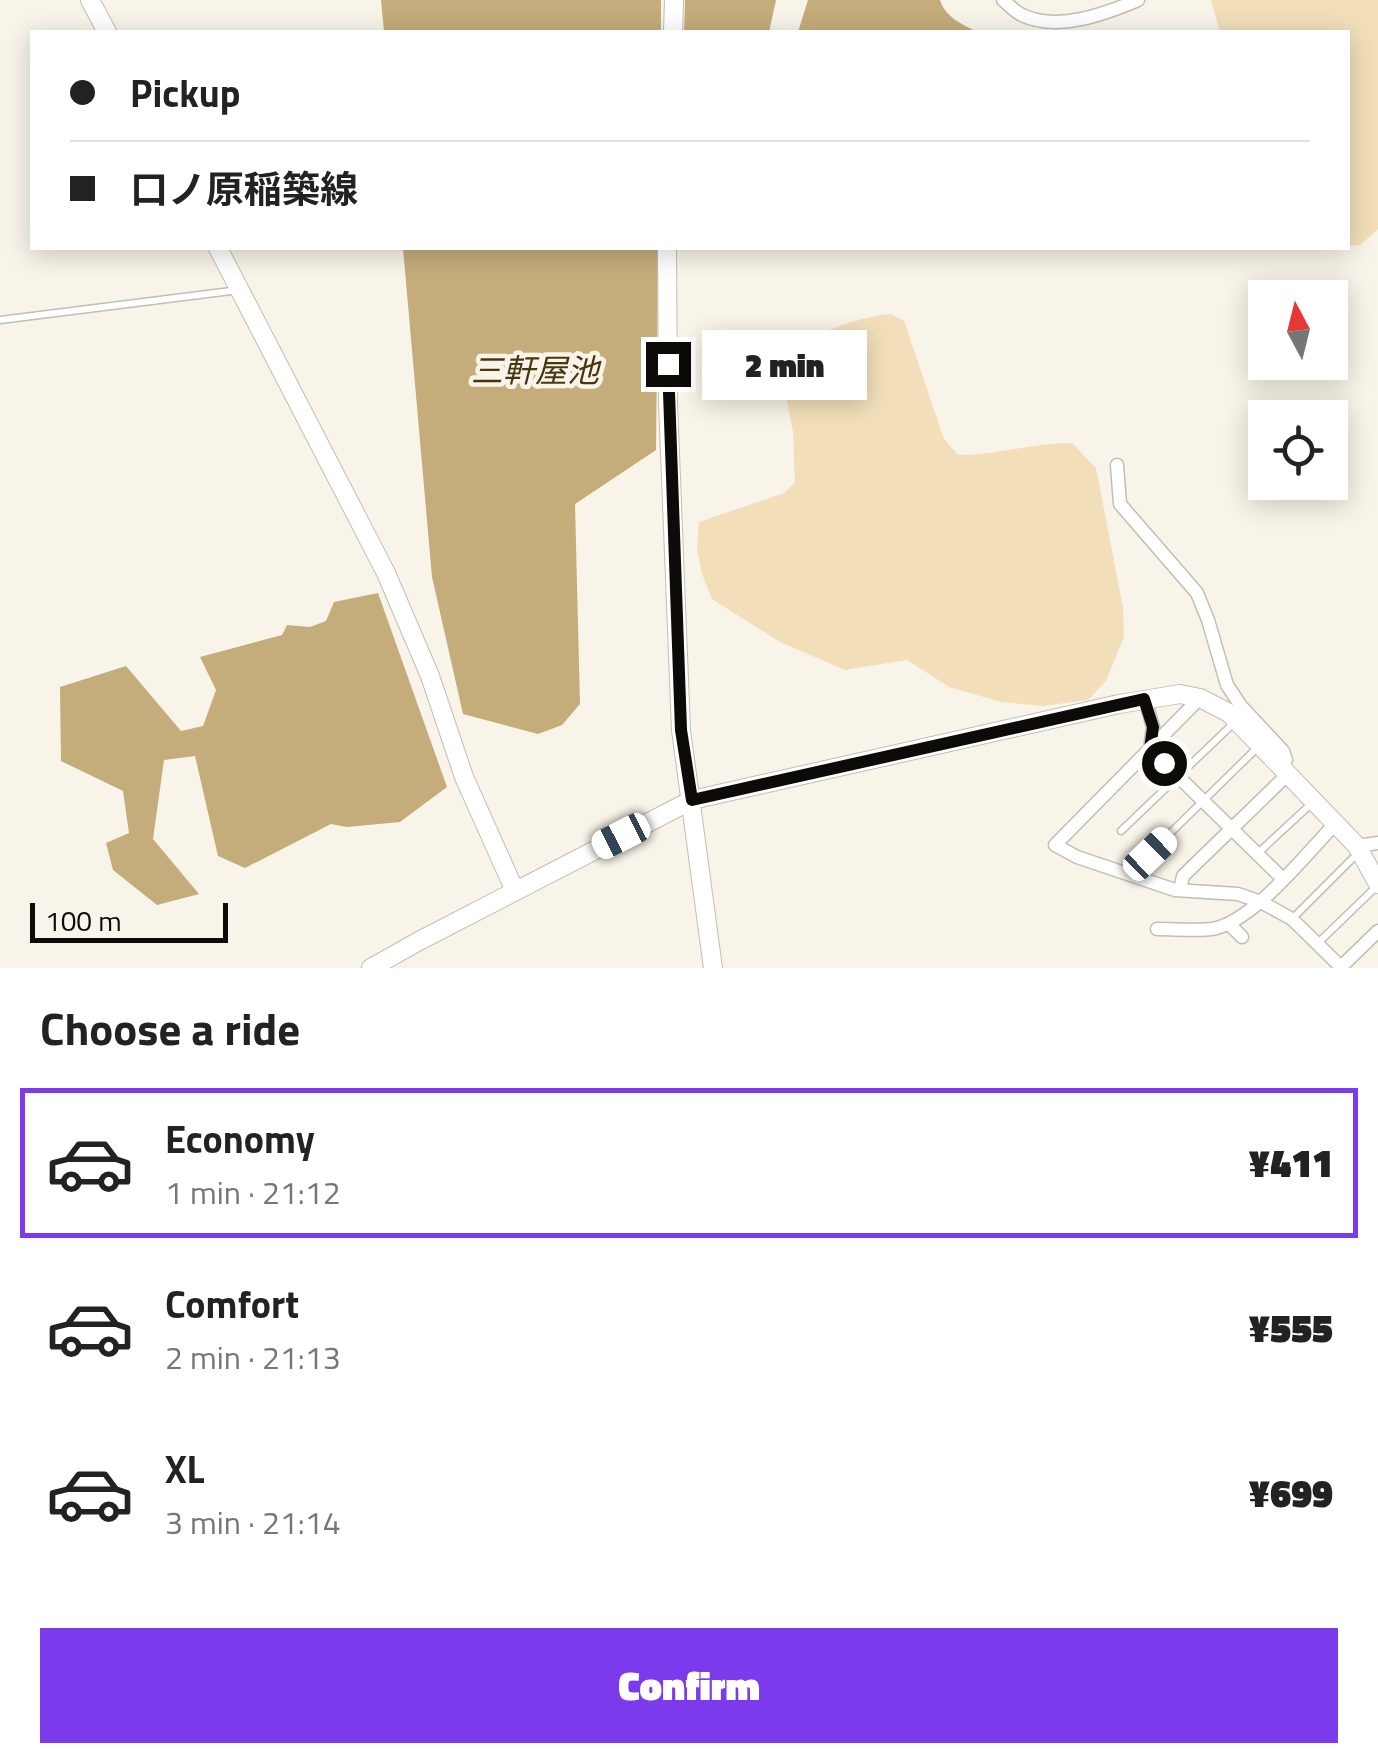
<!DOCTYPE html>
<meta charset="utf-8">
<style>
:root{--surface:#fff;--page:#f2f2f2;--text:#222;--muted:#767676;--line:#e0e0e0;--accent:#7c3aed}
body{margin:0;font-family:"Titillium Web","Noto Sans JP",sans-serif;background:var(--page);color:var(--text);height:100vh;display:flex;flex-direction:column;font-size:38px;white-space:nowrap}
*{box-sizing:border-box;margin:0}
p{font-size:32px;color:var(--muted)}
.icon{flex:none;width:55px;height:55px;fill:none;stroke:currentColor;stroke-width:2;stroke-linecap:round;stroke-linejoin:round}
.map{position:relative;height:968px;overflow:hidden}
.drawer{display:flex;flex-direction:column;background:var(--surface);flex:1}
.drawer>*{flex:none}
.banner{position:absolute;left:30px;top:30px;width:1320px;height:220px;border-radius:0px;box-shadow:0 5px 25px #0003;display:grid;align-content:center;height:220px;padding:0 40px;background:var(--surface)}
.needle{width:65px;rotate:353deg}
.controls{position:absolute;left:1248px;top:280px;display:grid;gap:20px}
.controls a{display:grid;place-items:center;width:100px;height:100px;border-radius:0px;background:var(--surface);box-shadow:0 5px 25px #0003;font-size:50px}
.scale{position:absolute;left:30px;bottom:25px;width:198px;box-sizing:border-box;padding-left:10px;border:5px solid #0d0b08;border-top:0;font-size:28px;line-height:35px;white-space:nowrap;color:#0d0b08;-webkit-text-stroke:8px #f9f4e9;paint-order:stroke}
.end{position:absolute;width:45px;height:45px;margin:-22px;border:12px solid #0d0b08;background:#fff;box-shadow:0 0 0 5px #fff}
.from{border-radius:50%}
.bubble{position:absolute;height:70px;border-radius:0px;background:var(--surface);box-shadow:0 5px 25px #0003;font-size:32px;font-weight:800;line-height:70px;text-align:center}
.car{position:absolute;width:30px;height:60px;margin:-30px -15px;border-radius:12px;box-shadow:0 0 8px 2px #0007;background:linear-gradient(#fff 24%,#345 0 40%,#fff 0 76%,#345 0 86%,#fff 0)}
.banner b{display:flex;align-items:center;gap:35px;height:95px;font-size:38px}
.banner b+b{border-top:2px solid var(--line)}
.banner i{width:25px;height:25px;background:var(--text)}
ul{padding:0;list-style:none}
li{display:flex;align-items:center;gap:30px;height:150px;margin:0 20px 15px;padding:0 20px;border:5px solid transparent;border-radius:0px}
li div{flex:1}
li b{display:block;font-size:38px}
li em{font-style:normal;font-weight:800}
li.active{border-color:var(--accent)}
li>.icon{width:90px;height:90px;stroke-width:1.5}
h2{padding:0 40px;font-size:45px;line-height:120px}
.cta{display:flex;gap:20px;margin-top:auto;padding:20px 40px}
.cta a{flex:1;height:115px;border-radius:0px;background:var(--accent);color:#fff;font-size:40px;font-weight:800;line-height:115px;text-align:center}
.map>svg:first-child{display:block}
</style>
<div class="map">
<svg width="1378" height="968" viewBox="0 0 1378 968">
<rect width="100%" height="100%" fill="#f9f4e9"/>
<g fill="#f2dfba">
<path d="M 1211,0 L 1378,0 L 1378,229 L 1360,245 L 1348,246 L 1348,32 L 1220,32 Z"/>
<path d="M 891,314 L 904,321 L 944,439 L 958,455 C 997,455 1033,443 1072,443 L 1096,468 L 1123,607 L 1124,637 L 1106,681 L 1088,700 L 1043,706 L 1001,702 L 949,687 L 907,660 L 845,670 L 780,642 L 712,599 L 702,574 L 697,549 L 699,522 L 784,493 L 795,482 L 793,432 L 780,367 L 782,351 C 815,335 854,317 891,314 Z"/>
</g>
<g fill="#c5ac7b">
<path d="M 381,0 L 661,0 L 661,32 L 384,32 Z"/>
<path d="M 685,0 L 776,0 L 769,32 L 684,32 Z"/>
<path d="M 808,0 L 940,0 C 945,17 962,24 977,32 L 798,32 Z"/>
<path d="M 403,248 L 658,248 L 656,450 L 575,504 L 580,704 L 562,725 L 538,734 L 463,714 L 432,577 Z"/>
<path d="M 378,593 L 447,787 L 400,822 L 347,827 L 331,824 L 245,868 L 218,856 L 195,756 L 164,760 L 153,839 L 199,894 L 157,905 L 113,870 L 106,843 L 129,833 L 123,791 L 61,761 L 60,687 L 126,666 L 181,731 L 203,726 L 216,690 L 200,657 L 282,635 L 287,625 L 310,627 L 326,621 L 334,602 Z"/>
</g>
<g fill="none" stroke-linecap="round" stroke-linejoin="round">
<g stroke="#c3bdb3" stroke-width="9">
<g id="lane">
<path d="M 0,320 L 239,290"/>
<path d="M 1121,831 L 1236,721"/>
<path d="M 1150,853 L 1259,746"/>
<path d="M 1258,853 L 1311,804"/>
<path d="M 1294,917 L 1359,852"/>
<path d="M 1318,943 L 1377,886"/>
</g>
</g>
<g stroke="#c3bdb3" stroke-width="15">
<g id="street">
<path d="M 1003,0 C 1009,5 1015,12 1022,15 C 1057,32 1105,14 1138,0"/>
<path d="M 1117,465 L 1120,504 L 1197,593 L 1208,620 L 1227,685 L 1241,706 L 1283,751 L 1286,760 L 1281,767"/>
<path d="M 1200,698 L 1055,845 L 1077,857 L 1175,890 L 1238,894 L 1261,902 L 1292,919 L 1342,968"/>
<path d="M 1145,699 L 1153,727 L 1150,749 L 1283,879"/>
<path d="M 1357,846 L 1378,843"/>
<path d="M 1180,890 L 1183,876 L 1288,774"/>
<path d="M 1229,924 L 1242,937"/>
<path d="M 1157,929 C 1175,929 1195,931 1212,929 C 1252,923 1307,853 1335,824"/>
<path d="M 1341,967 L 1378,931"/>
</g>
</g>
<g stroke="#c3bdb3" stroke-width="20">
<g id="secondary">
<path d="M 90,0 L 107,32"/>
<path d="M 673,32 L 674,0"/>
<path d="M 218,248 L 386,573 L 430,676 L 464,777 L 515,891"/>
<path d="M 667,248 L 668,403 L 681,730 L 713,968"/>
<path d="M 371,968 L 419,941 L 692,800 L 1119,704 L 1180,694 L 1200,698 L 1229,713 L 1357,846 L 1378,884"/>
</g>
</g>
<use href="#lane" stroke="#fff" stroke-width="6"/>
<use href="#street" stroke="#fff" stroke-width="12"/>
<use href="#secondary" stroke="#fff" stroke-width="18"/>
</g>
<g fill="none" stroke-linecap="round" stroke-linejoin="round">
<path stroke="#0d0b08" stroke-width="12" d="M 668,364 L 681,730 L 692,800 L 1144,699 L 1153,727 L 1150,749 L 1164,763"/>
</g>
<g text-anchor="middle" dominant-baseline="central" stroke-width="9" stroke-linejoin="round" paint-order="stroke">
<g font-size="32" font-style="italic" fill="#48360e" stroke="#f9f4e9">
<text x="535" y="370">三軒屋池</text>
</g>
</g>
</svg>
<div class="controls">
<a><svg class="needle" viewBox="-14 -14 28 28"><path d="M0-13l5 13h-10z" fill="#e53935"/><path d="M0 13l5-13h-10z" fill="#767676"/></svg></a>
<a><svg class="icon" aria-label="locate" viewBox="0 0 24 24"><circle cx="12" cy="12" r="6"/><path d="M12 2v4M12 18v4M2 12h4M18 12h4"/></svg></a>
</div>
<div class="scale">100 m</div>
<i class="end from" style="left:1164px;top:763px"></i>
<i class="end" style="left:668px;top:364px"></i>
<div class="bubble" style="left:702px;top:330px;width:165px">2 min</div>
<i class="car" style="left:621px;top:836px;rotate:243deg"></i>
<i class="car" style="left:1150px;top:854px;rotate:46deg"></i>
<div class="banner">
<b><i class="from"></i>Pickup</b>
<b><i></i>口ノ原稲築線</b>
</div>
</div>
<section class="drawer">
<h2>Choose a ride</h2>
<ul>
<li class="active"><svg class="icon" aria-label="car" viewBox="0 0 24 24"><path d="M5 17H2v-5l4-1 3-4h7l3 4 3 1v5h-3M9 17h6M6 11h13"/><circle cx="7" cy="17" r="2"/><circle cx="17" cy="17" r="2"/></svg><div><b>Economy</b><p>1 min · 21:12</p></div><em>¥411</em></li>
<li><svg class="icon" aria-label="car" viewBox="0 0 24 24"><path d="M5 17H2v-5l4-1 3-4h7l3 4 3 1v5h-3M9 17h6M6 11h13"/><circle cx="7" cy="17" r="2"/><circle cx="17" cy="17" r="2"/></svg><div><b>Comfort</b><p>2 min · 21:13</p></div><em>¥555</em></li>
<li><svg class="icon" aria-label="car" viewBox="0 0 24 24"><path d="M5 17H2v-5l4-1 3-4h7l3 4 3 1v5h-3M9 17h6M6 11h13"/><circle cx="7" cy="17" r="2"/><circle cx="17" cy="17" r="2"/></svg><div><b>XL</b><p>3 min · 21:14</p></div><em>¥699</em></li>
</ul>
<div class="cta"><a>Confirm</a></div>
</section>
